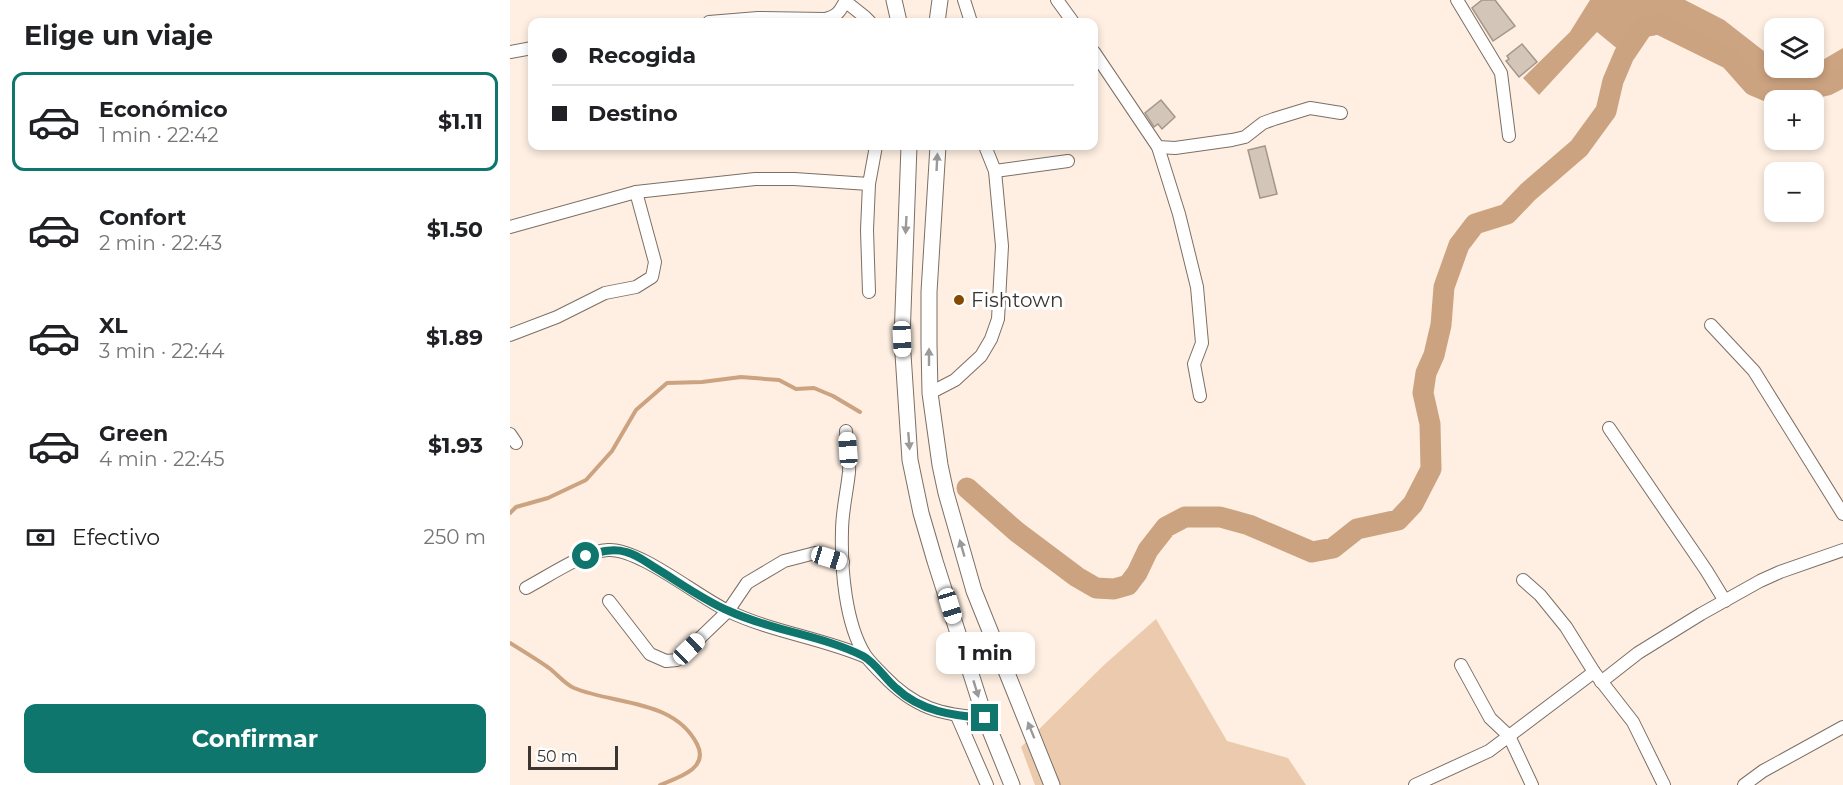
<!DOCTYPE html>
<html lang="es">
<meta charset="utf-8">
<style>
:root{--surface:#fff;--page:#f6f6f6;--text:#202124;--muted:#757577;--line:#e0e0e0;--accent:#0f766e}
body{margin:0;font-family:Montserrat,sans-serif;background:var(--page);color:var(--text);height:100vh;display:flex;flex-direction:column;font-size:22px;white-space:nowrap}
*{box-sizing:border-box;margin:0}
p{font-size:20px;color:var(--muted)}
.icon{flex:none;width:33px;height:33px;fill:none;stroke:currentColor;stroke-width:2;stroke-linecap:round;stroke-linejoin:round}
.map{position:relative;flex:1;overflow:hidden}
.details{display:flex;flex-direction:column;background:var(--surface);width:510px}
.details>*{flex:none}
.guide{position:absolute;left:18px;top:18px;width:570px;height:132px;border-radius:12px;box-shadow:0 3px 9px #0003;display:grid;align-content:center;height:132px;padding:0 24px;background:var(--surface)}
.buttons{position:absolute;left:1254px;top:18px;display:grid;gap:12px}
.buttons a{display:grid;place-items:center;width:60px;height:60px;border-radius:12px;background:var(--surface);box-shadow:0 3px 9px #0003;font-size:30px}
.scale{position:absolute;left:18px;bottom:15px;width:90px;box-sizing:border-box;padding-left:6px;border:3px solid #3a3530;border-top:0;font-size:16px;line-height:21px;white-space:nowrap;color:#3a3530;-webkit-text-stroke:4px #fff;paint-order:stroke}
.end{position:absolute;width:27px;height:27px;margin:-14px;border:8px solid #0f766e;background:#fff;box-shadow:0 0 0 3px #fff}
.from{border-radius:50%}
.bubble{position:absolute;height:42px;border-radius:12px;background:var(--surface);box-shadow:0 3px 9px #0003;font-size:20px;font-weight:700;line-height:42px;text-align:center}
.car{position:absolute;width:18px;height:36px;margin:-18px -9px;border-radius:8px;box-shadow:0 0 4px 2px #0007;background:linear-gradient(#fff 24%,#345 0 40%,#fff 0 76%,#345 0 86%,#fff 0)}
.guide b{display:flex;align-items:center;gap:21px;height:57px;font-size:22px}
.guide b+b{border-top:2px solid var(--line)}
.guide i{width:15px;height:15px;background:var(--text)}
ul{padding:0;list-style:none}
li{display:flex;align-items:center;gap:18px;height:99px;margin:0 12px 9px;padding:0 12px;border:3px solid transparent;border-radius:12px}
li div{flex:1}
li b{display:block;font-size:22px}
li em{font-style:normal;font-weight:700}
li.on{border-color:var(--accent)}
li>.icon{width:54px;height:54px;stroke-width:1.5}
h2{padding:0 24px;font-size:27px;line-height:72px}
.pay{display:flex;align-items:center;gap:15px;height:66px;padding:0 24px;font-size:22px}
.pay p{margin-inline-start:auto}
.action{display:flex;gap:12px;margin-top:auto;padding:12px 24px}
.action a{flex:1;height:69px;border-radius:12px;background:var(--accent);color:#fff;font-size:24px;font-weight:700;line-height:69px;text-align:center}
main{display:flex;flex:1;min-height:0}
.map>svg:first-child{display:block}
</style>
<main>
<section class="details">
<h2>Elige un viaje</h2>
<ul>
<li class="on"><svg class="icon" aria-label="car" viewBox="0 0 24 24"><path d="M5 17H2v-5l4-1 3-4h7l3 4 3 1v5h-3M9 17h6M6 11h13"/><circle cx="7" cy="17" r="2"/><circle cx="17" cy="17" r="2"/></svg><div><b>Económico</b><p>1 min · 22:42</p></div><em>$1.11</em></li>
<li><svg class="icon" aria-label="car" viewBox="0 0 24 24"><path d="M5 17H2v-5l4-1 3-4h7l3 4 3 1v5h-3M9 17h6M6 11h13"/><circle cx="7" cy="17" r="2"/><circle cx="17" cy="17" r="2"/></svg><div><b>Confort</b><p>2 min · 22:43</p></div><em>$1.50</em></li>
<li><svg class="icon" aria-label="car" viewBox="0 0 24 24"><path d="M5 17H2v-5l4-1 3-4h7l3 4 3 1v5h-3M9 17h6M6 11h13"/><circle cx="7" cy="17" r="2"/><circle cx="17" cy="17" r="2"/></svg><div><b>XL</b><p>3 min · 22:44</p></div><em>$1.89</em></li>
<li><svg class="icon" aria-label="car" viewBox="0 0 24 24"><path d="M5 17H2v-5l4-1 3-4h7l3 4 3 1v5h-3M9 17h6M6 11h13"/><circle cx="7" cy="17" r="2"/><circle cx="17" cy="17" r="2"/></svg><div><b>Green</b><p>4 min · 22:45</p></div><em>$1.93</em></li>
</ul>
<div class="pay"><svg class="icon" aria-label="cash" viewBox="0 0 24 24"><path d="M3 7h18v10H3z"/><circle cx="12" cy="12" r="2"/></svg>Efectivo<p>250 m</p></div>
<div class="action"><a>Confirmar</a></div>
</section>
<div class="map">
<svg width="1333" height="785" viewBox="0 0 1333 785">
<rect width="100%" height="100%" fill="#feefe2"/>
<path fill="#ebcaad" d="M 646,619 L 717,741 L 778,758 L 796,785 L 525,785 L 511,747 L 594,665 Z"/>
<path fill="#cda481" d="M 1080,0 L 1175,0 L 1214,20 L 1264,59 L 1264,68 L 1285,68 L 1293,70 L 1304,68 L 1304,65 L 1333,48 L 1333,76 L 1304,101 L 1264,100 L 1264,104 L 1234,78 L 1195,54 L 1158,21 L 1140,26 L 1115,55 L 1087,32 L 1029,95 L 1013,78 L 1060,32 Z"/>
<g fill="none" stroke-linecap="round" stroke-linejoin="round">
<g stroke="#cca380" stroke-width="4">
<path d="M 0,513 L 6,507 L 38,498 L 76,480 L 102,451 L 126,410 L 157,383 L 192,382 L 231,377 L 269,380 L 286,389 L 304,388 L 323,396 L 350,412"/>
<path d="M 0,643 C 13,651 26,659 39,668 C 47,674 55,684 64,688 C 105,705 164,699 187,744 C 200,769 167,778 150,785"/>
</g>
<path stroke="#cca380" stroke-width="21" d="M 457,488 L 507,532 L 567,577 L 586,588 L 604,589 L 618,585 L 627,573 L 638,550 L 656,527 L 675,517 L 710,517 L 739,525 L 802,552 L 823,548 L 847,529 L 888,520 L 903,504 L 921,469 L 920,424 L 913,393 L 916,373 L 924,355 L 931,325 L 934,287 L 949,245 L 965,224 L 997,214 L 1018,192 L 1069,148 L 1096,111 L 1103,81 L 1114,55 L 1133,27 L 1149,24 L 1220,59 L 1243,85 L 1269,96 L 1317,85 L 1333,77"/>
</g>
<g fill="#d4c5b9" stroke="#a4968a" stroke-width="1.5">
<path d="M 972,0 L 985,0 L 1005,26 L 983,41 L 962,8 Z"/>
<path d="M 1012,44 L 1027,62 L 1009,77 L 996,61 L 999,59 L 997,56 Z"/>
<path d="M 651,100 L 665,117 L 652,129 L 648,124 L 644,127 L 635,113 Z"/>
<path d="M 755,146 L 767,194 L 750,198 L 738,150 Z"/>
</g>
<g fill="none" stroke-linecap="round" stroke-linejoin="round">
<g stroke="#7c6f65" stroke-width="14">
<g id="minor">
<path d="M 454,0 L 461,22"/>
<path d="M 547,0 L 563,22"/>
<path d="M 947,0 L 991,73 L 999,136"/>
<path d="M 335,1 L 355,17 L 360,22"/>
<path d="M 199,22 L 248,18 L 315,19 C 328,16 330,11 336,0"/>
<path d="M 0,52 L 22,48"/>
<path d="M 584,52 L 648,147 L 669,214 L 687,287 L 692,343 L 684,364 L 690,396"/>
<path d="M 648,147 L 665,148 L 722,140 L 735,137 L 753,123 L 764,119 L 800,108 L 831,113"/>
<path d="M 485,171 L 558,161"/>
<path d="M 359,184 L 357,230 L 359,292"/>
<path d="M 0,227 L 126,192 L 245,179 L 284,179 L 359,184 L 366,146"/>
<path d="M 1201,325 L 1244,371 L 1333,514"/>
<path d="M 0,335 L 47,317 L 95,293 L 126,287 L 142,277 L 145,262 L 126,192"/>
<path d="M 420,393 L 445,380 L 471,356 L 481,339 L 488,319 L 492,246 L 485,171 L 475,146"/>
<path d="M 1099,428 L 1196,570 L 1215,601"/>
<path d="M 336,431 C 337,444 340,459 339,472 C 337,492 332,511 332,531 C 331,568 335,623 355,655 C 360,662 367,669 373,675 C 404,708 431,715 475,718"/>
<path d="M 0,434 L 6,443"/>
<path d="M 1013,580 L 1030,595 L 1056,627 L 1084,672 L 1123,722 L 1154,785"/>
<path d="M 16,588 C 37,577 75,551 98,550 C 129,548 188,597 218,611 C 262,632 312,638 356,657"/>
<path d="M 99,601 L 140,654 L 156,661 L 167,660 L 218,611 L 237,583 L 274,561 L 305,553 L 333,562"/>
<path d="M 951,665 L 980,718 L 999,736 L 1022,785"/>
<path d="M 1091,682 L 1128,653 L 1191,614 L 1250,581 L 1270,572 L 1333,550"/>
<path d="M 447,716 L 477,785"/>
<path d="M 905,785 L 979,751 L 1084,672"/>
<path d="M 1234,785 L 1253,771 L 1333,727"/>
</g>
</g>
<g stroke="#7c6f65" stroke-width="17">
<g id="major">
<path d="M 384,0 L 389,22"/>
<path d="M 427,22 L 430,0"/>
<path d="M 399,146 L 392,339 L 400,460 L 411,513 L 425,561 L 475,718 L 502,785"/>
<path d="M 428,146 L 419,292 L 419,344 L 420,393 L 430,465 L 436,493 L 464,591 L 542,785"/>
</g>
</g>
<use href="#minor" stroke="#fff" stroke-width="12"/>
<use href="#major" stroke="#fff" stroke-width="15"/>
</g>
<defs><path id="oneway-solid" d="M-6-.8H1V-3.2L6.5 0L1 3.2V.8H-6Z" transform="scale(1.5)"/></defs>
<g fill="#9c9a98">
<use href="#oneway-solid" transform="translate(427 162) rotate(-87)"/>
<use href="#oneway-solid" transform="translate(396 225) rotate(93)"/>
<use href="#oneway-solid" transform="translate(419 357) rotate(-90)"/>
<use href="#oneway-solid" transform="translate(399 441) rotate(85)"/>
<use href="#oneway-solid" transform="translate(452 548) rotate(-106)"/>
<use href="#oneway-solid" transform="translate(466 689) rotate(73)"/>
<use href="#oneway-solid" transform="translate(521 730) rotate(-112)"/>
</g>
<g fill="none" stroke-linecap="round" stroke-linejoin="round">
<path stroke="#0f766e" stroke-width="8" d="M 76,556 C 90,552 102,548 116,552 C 126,554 136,562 144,567 C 169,582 193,600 219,611 C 262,631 311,635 353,656 C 366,663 375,679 386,688 C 410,711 443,716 475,718"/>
</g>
<circle fill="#844a00" stroke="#fff" stroke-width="2" cx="449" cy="300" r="6"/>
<g text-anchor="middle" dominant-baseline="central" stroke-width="6" stroke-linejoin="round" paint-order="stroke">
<g font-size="20" fill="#3a3530" stroke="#fff" text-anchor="start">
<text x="461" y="300">Fishtown</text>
</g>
</g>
</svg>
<div class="buttons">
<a><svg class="icon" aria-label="layers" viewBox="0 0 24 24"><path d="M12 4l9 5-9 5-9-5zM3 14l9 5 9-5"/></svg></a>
<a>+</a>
<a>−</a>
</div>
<div class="scale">50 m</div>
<i class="end from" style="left:76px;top:556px"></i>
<i class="end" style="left:475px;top:718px"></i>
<div class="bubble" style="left:426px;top:632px;width:99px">1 min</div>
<i class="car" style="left:392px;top:339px;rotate:178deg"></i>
<i class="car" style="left:338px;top:450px;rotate:356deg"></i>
<i class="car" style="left:319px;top:558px;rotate:107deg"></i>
<i class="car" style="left:440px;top:606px;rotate:163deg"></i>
<i class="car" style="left:179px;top:649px;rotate:46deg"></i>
<div class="guide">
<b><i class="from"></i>Recogida</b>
<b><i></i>Destino</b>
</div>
</div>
</main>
